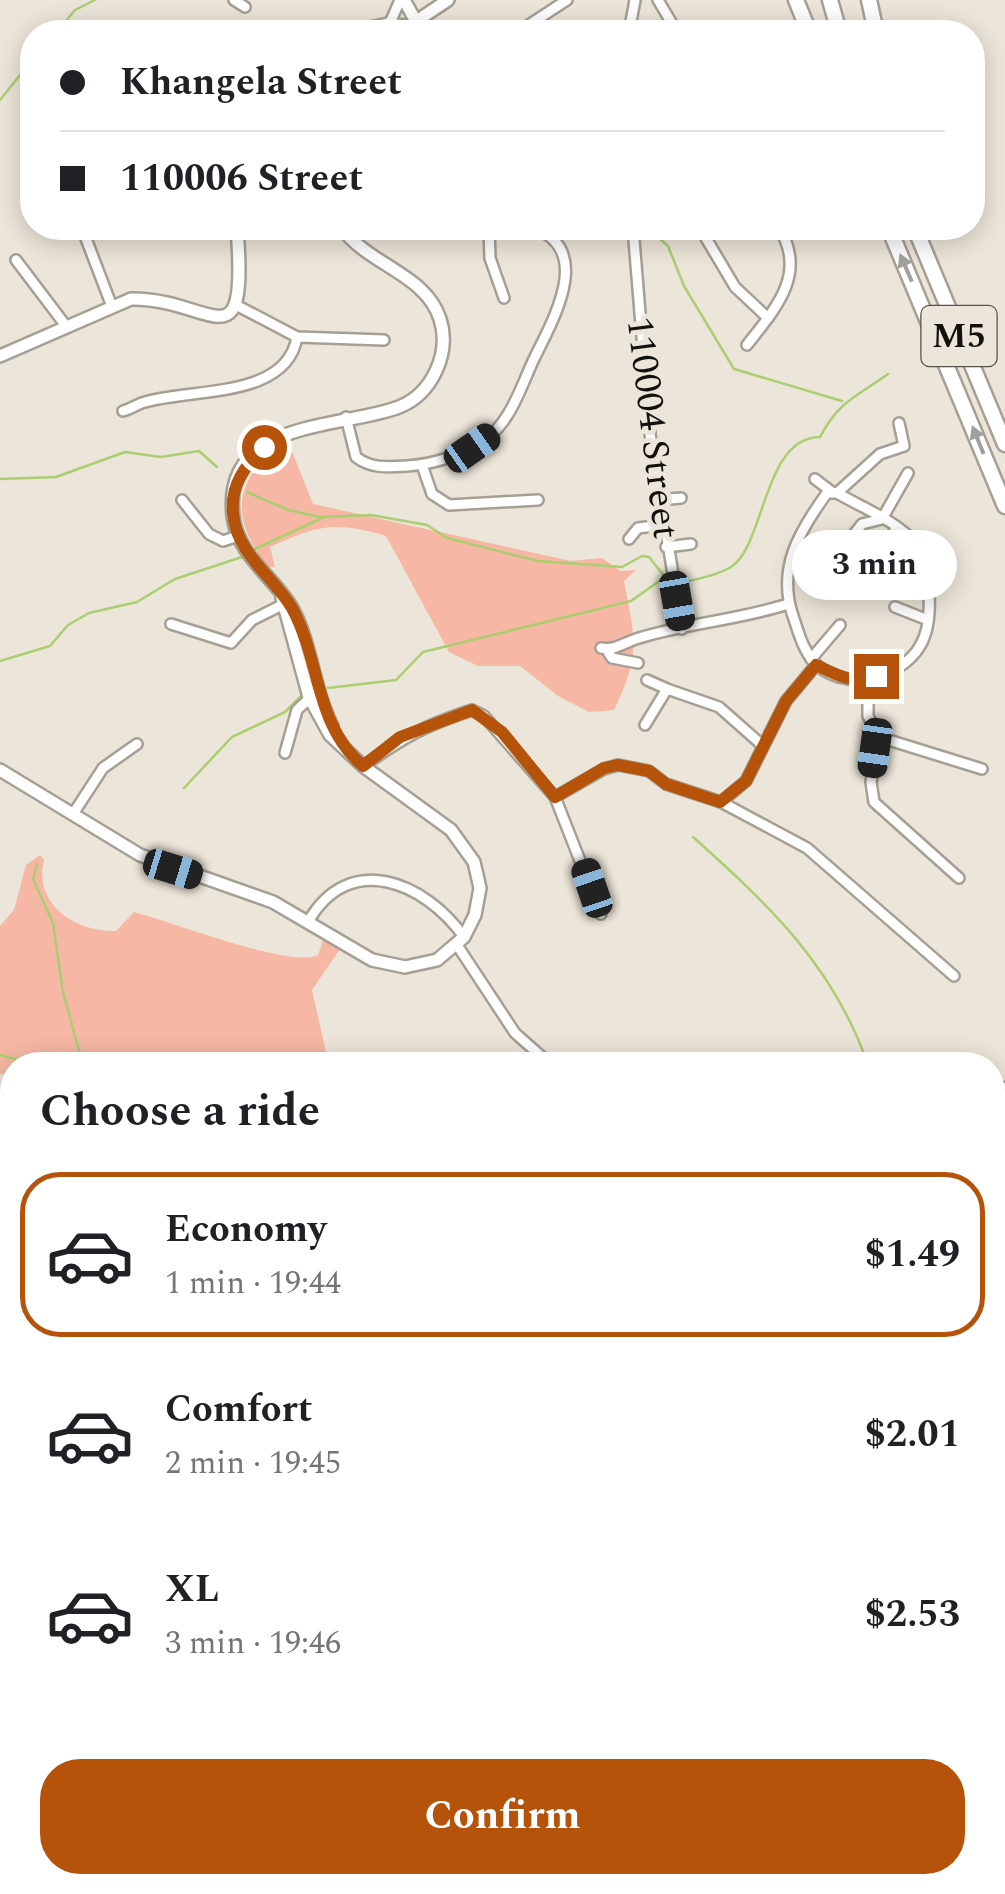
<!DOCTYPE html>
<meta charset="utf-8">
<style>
:root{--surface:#fff;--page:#f2f2f2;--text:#202124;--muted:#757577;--line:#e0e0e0;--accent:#b45309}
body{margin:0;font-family:Spectral,serif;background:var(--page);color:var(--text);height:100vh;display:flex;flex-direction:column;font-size:38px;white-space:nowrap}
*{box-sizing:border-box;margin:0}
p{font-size:32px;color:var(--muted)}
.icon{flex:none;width:55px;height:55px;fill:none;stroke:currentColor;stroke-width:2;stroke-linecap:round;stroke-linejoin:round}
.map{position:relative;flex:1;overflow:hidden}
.side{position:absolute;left:0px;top:1052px;width:1005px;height:842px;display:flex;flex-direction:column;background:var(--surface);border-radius:40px 40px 0 0;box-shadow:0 5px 25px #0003}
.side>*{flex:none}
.top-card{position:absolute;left:20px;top:20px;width:965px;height:220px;border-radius:40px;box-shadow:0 5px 25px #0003;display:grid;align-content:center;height:220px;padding:0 40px;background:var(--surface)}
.end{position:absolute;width:45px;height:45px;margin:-22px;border:12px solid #b45309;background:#fff;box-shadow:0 0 0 5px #fff}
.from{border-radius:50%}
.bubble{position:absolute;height:70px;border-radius:35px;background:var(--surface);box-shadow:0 5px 25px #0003;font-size:32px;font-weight:700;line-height:70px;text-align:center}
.car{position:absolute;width:30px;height:60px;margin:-30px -15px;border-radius:12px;box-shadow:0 0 8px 2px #0007;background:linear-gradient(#222 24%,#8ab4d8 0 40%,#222 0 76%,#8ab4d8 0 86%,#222 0)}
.top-card b{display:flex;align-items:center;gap:35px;height:95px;font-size:38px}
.top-card b+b{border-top:2px solid var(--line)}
.top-card i{width:25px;height:25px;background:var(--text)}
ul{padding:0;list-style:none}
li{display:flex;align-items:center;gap:30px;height:165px;margin:0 20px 15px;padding:0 20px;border:5px solid transparent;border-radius:40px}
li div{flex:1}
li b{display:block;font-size:38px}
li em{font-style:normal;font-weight:700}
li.on{border-color:var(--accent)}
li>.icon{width:90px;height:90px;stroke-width:1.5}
h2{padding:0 40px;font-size:45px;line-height:120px}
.button{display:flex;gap:20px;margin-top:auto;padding:20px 40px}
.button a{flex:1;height:115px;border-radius:40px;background:var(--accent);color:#fff;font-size:40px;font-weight:700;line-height:115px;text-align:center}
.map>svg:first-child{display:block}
</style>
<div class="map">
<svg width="1005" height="1894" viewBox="0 0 1005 1894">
<rect width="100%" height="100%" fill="#ece5d9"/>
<g fill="#f6b8a4">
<path d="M 288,441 L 313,504 L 571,561 L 602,558 L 621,571 L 636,570 L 624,581 C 635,639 641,655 614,710 L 589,712 L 558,696 L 520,666 L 478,666 L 449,652 L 386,536 C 334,521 319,525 270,547 L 275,567 L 269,567 C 227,518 234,475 288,441 Z"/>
<path d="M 40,855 L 44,860 C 33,905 76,932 116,931 L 134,912 C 169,921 293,969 318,955 L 324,938 L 340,949 L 312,990 L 329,1065 L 162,1065 L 134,1054 L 107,1065 L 12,1065 L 12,1076 L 0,1074 L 0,926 L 14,910 L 26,865 Z"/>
<path d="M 12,1698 L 12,1882 L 186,1883 L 161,1894 L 0,1894 L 0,1706 Z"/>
</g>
<g fill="#ed8a6b">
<path d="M 1005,1155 L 1005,1558 L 992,1552 L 992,1176 Z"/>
<path d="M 12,1349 L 12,1698 L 0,1706 L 0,1354 Z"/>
</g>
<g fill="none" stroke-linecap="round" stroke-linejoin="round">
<g stroke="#aace70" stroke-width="2.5">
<path d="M 57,32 L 75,10 L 95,0"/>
<path d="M 0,100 L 32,60"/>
<path d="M 648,228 L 668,246 L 684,286 L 734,369 L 842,401"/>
<path d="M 372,235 L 374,228"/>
<path d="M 0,479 L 56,477 L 125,452 L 161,457 L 199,451 L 217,467"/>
<path d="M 247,492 L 288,510 L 319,517 L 371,515 L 427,525 L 447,538 L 538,561 L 622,567 L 642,556 L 649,557 L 665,577 L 631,601 L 423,652 L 396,680 L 328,688"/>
<path d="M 255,549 L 322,518"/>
<path d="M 679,583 C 695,580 718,575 731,567 C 765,546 763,437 820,437 C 839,401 856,397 888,374"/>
<path d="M 0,661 L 50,646 L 68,625 L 89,613 L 137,602 L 175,579 L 242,557"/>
<path d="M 184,788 L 232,737 L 285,712 L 302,695"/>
<path d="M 693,837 C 769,905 834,966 868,1065"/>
<path d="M 37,864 L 33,879 L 53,923 L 63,992 L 83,1065"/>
<path d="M 0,1055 L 36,1065"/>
<path d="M 992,1298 L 1005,1305"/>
<path d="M 694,1894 L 701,1882"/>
</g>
<path stroke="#aace70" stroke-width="15" d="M 992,1590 L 1005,1598"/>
<g stroke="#a6a094" stroke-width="14">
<g id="minor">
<path d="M 234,0 L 245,7"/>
<path d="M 658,0 L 677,32"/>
<path d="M 347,32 L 388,23 L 404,25"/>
<path d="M 386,32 L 400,0"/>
<path d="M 518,32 L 567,0"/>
<path d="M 629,32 L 635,0"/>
<path d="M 82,228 L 111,304"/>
<path d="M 170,228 L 195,233 L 237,232"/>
<path d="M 489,228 L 490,258 L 504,298"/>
<path d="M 633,228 L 650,434 L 682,629"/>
<path d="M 700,228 L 735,287 L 768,318"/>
<path d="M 16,260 L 66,326"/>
<path d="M 236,305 L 297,337 L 384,340"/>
<path d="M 747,345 C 775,309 808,274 779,228"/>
<path d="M 123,411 C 131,409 137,404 145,402 C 192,388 287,399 297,337"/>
<path d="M 346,417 L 356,457 C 371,469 389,467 407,466 C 437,464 469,453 492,434 C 512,416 522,385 533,361 C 551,323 595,252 535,228"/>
<path d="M 422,465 L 432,494 L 449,505 L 538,500"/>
<path d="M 815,479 L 832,492"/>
<path d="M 827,493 L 837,493 C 861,507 897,521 915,543 C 926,557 929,577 929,594 C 930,611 929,631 920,646 C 900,680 841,693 813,661 C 803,649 799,634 794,619 C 776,570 798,533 827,493 Z"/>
<path d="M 837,493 L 880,454 L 904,446 L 899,423"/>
<path d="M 182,500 L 209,534 L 223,541 L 238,536"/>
<path d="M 659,500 L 681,498"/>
<path d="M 852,537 L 862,524 L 882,519 L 908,473"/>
<path d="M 629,539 L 638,528 L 662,525"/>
<path d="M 666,547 L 691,544"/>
<path d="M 885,588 L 889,542 L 896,528"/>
<path d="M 895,607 L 928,620"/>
<path d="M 171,624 L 231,643 L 252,620 L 286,603"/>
<path d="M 601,648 C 615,651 625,642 639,638 C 688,623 739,620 788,604"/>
<path d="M 607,650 L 612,658 L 638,663"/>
<path d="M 811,659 L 840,625"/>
<path d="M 647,680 L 667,689"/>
<path d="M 868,680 L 868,716 L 879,737 L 982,769"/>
<path d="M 645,725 L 667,689 L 719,707 L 763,746"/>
<path d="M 879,737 L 871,782 L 874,802 L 959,878"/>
<path d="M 285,753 L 297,710 L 313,695"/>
<path d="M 363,766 C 405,737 423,726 472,710 L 484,716 L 555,797 L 601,914"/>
<path d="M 555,797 L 604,769 L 618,765 L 649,771 L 666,784 L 721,802 L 807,848 L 954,976"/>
<path d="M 721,802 L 746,781 L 786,701 L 816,665"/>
<path d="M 73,814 L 103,768 L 137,744"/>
<path d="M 308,922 C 349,850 425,882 464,937"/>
<path d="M 457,945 L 515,1033 L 551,1065"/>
<path d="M 0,1241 L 12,1240"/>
<path d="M 0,1318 L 12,1316"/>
<path d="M 992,1762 L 1005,1765"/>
<path d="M 992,1785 L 1005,1795"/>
<path d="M 992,1873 L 1005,1883"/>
<path d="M 469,1882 L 488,1894"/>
<path d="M 835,1882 L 851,1894"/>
<path d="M 197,1894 L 209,1882"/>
<path d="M 493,1894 L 498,1884"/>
<path d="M 776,1894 L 781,1882"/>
</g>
</g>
<g stroke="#a6a094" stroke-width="16">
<g id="tertiary">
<path d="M 404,0 L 422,32"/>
<path d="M 418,20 L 448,0"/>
<path d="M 0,356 L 131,299 C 213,298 248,370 237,228"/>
<path d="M 332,726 C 313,689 312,646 293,610 C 276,578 237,556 233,516 C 222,418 342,429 399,407 C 432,394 451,353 440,319 C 426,274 368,265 342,228"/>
<path d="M 0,770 L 140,855 L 273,902 L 372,960 L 405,967 L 437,960 L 464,937 L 475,915 L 480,888 L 474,862 L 451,830 L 363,766 L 330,735 L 309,697 L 282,598"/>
</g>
</g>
<g stroke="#a6a094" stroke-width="19">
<g id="primary">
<path d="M 796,0 L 809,32"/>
<path d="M 830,0 L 839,32"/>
<path d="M 869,0 L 876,32"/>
<path d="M 889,228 L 1005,506"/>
<path d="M 915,228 L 1005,444"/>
<path d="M 992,1115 L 1005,1090"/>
<path d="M 992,1156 L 1005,1136"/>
<path d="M 529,1894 L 536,1882"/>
<path d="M 558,1894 L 564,1882"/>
</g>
</g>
<use href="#minor" stroke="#fff" stroke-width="9"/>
<use href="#tertiary" stroke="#fff" stroke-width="11"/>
<use href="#primary" stroke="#fff" stroke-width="14"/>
</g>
<defs><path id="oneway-solid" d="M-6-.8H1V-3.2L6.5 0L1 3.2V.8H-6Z" transform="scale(2.5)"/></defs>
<g fill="#a1a09e">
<use href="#oneway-solid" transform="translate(906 268) rotate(-113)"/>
<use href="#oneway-solid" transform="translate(978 440) rotate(-112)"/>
</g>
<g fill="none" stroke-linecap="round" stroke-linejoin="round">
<path stroke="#b45309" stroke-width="12" d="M 264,447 C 246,465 230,485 233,513 C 236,554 274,577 292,608 C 321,661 314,724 363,766 L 400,737 L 472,710 L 502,732 L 555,797 L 604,768 L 618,765 L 649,771 L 666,784 L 720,802 L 746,781 L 786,701 L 816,665 C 834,674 856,686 876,676"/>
</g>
<g text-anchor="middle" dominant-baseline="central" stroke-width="10" stroke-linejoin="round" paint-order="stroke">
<rect fill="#ece5d9" stroke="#54514a" stroke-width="2.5" x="921.5" y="306" width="75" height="60" rx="8"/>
<g font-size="35" font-weight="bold" fill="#13110d">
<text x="959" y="336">M5</text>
</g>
<g font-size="38" fill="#13110d" stroke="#ece5d9">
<text transform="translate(652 428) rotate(83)">110004 Street</text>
</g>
</g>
</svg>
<i class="end from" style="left:264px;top:447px"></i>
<i class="end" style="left:876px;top:676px"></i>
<div class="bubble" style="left:792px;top:530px;width:165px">3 min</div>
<i class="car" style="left:472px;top:448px;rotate:55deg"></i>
<i class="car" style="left:677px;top:601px;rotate:170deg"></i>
<i class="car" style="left:875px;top:748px;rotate:188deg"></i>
<i class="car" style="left:173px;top:869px;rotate:107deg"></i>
<i class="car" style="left:592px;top:888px;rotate:341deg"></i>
<div class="top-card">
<b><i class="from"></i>Khangela Street</b>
<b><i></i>110006 Street</b>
</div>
<section class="side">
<h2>Choose a ride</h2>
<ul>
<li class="on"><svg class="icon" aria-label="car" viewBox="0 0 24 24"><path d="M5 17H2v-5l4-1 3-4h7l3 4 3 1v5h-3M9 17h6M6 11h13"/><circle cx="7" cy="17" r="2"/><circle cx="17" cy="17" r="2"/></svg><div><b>Economy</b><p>1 min · 19:44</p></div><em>$1.49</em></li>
<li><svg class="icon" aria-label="car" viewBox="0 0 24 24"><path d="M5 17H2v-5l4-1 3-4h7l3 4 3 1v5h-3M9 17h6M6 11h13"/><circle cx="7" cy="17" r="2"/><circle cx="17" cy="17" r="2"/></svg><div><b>Comfort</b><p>2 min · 19:45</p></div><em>$2.01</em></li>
<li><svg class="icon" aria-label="car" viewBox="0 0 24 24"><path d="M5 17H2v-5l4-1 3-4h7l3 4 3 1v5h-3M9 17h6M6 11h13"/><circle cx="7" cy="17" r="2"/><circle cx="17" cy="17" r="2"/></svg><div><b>XL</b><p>3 min · 19:46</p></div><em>$2.53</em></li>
</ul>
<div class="button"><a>Confirm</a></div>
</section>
</div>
